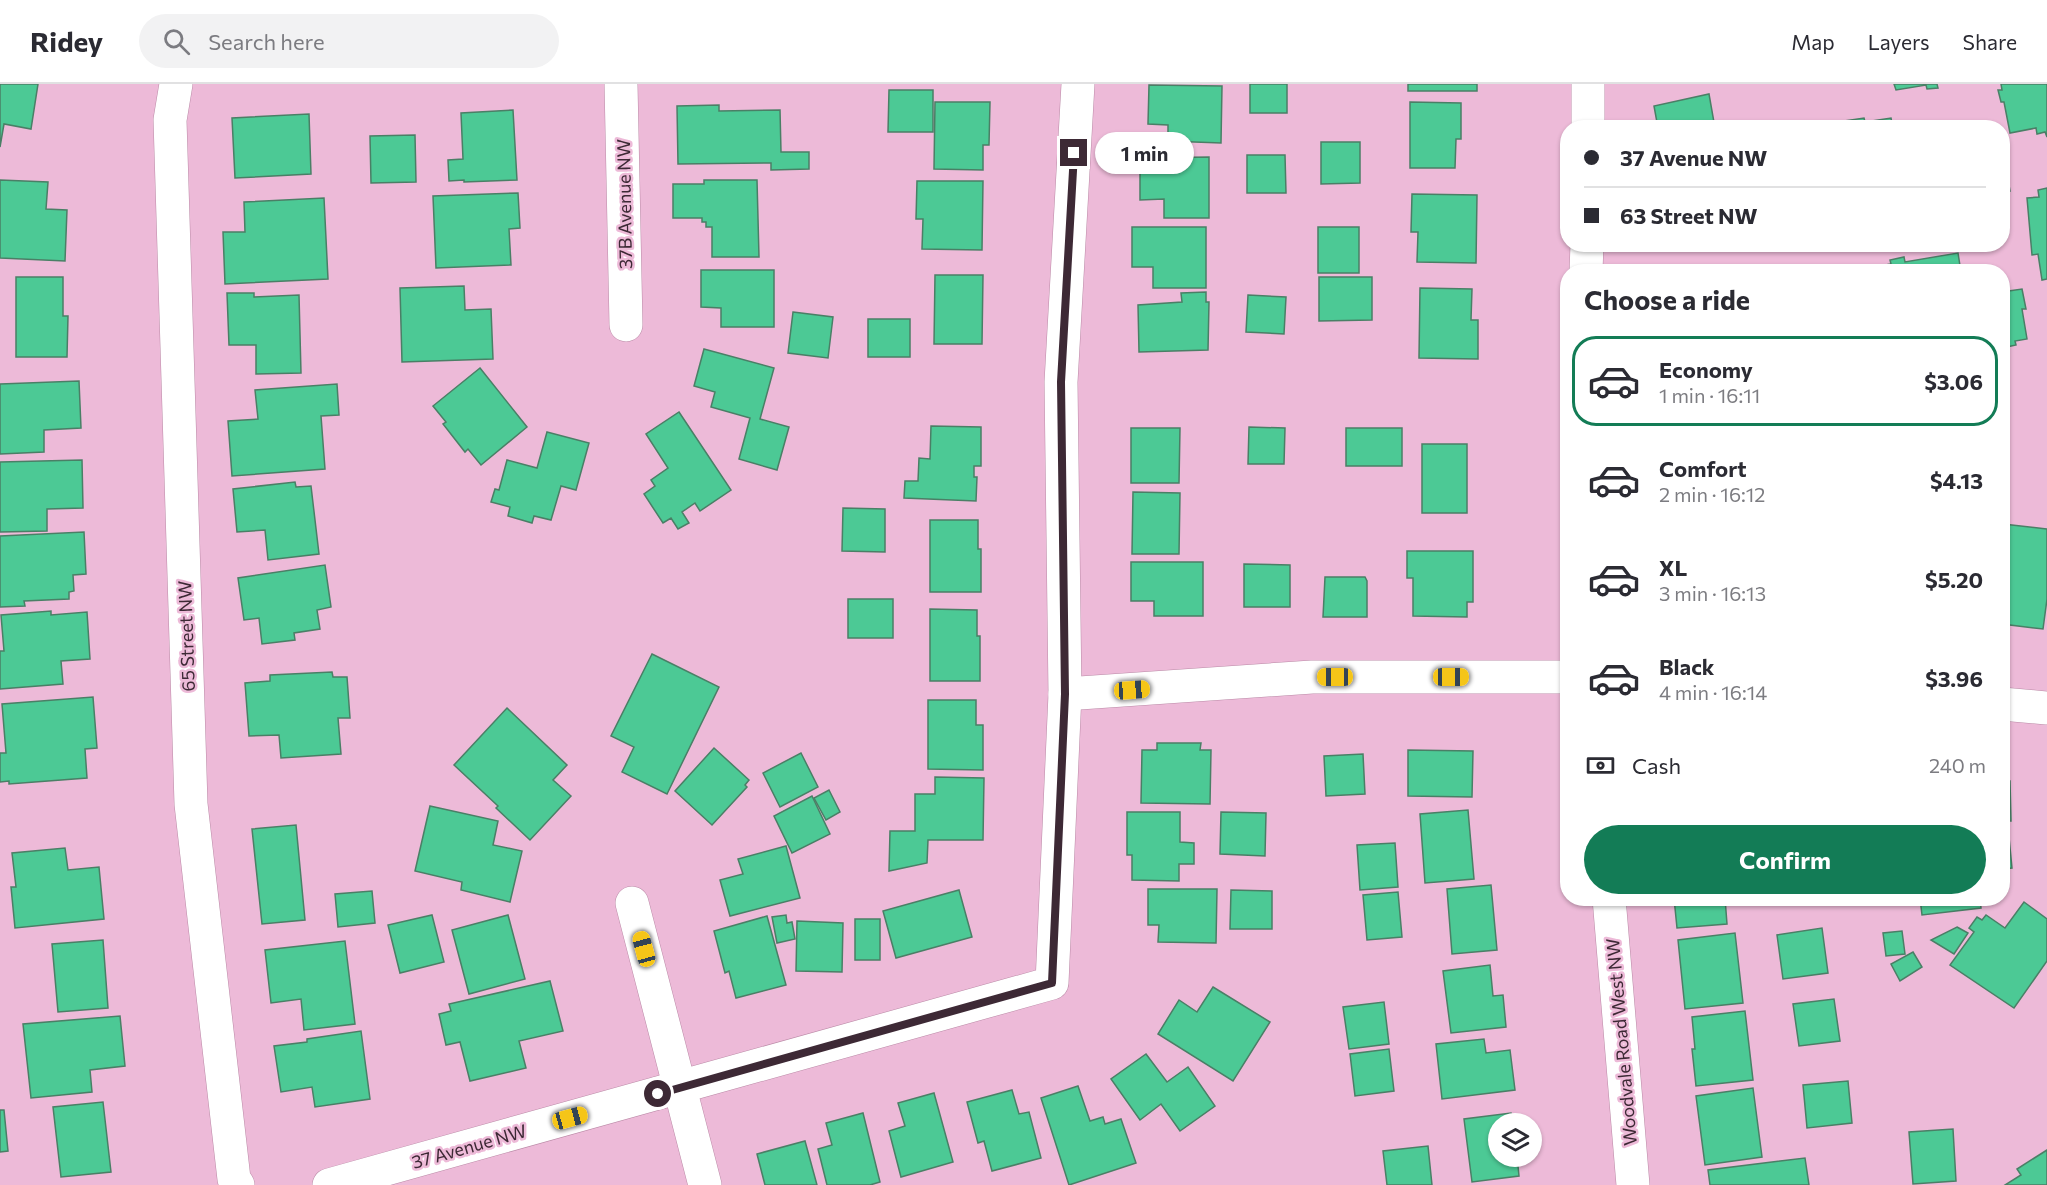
<!DOCTYPE html>
<meta charset="utf-8">
<style>
:root{--surface:#fff;--page:#f2f2f3;--text:#2b2b33;--muted:#7c7c81;--line:#e1e1e2;--accent:#137c56}
body{margin:0;font-family:Commissioner,sans-serif;background:var(--page);color:var(--text);height:100vh;display:flex;flex-direction:column;font-size:22px;white-space:nowrap}
*{box-sizing:border-box;margin:0}
p{font-size:20px;color:var(--muted)}
.icon{flex:none;width:33px;height:33px;fill:none;stroke:currentColor;stroke-width:2;stroke-linecap:round;stroke-linejoin:round}
.map{position:relative;flex:1;overflow:hidden}
.drawer{position:absolute;left:1560px;top:180px;width:450px;height:642px;display:flex;flex-direction:column;background:var(--surface);border-radius:24px;box-shadow:0 2px 4px #0004}
.drawer>*{flex:none}
.banner{position:absolute;left:1560px;top:36px;width:450px;height:132px;border-radius:24px;box-shadow:0 2px 4px #0004;display:grid;align-content:center;height:132px;padding:0 24px;background:var(--surface)}
.tools{position:absolute;left:1488px;top:1029px;display:grid;gap:12px}
.tools a{display:grid;place-items:center;width:54px;height:54px;border-radius:50%;background:var(--surface);box-shadow:0 2px 4px #0004;font-size:30px}
.end{position:absolute;width:27px;height:27px;margin:-14px;border:8px solid #3d2935;background:#fff;box-shadow:0 0 0 3px #fff}
.from{border-radius:50%}
.bubble{position:absolute;height:42px;border-radius:21px;background:var(--surface);box-shadow:0 2px 4px #0004;font-size:20px;font-weight:700;line-height:42px;text-align:center}
.car{position:absolute;width:18px;height:36px;margin:-18px -9px;border-radius:8px;box-shadow:0 0 4px 2px #0007;background:linear-gradient(#f5c518 24%,#345 0 40%,#f5c518 0 76%,#345 0 86%,#f5c518 0)}
.banner b{display:flex;align-items:center;gap:21px;height:57px;font-size:22px}
.banner b+b{border-top:2px solid var(--line)}
.banner i{width:15px;height:15px;background:var(--text)}
ul{padding:0;list-style:none}
li{display:flex;align-items:center;gap:18px;height:90px;margin:0 12px 9px;padding:0 12px;border:3px solid transparent;border-radius:24px}
li div{flex:1}
li b{display:block;font-size:22px}
li em{font-style:normal;font-weight:700}
li.current{border-color:var(--accent)}
li>.icon{width:54px;height:54px;stroke-width:1.5}
h2{padding:0 24px;font-size:27px;line-height:72px}
.pay{display:flex;align-items:center;gap:15px;height:66px;padding:0 24px;font-size:22px}
.pay p{margin-inline-start:auto}
.cta{display:flex;gap:12px;margin-top:auto;padding:12px 24px}
.cta a{flex:1;height:69px;border-radius:36px;background:var(--accent);color:#fff;font-size:24px;font-weight:700;line-height:69px;text-align:center}
header{display:flex;align-items:center;gap:36px;box-sizing:border-box;height:84px;padding:0 30px;background:var(--surface);border-bottom:2px solid var(--line)}
header strong{font-size:28px}
nav{display:flex;gap:33px;margin-inline-start:auto;font-size:21px}
.search{width:420px;height:54px;background:var(--page);display:flex;align-items:center;gap:15px;box-sizing:border-box;padding:0 21px;border-radius:33px;color:var(--muted);font-size:22px}
.map>svg:first-child{display:block}
</style>
<header>
<strong>Ridey</strong>
<div class="search"><svg class="icon" aria-label="search" viewBox="0 0 24 24"><circle cx="10" cy="10" r="6"/><path d="M15 15l6 6"/></svg>Search here</div>
<nav><a>Map</a><a>Layers</a><a>Share</a></nav>
</header>
<div class="map">
<svg width="2047" height="1101" viewBox="0 0 2047 1101">
<rect width="100%" height="100%" fill="#edbad8"/>
<g fill="#4cc995" stroke="#4a7f66" stroke-width="1.5">
<path d="M 0,0 L 38,0 L 31,45 L 4,40 L 0,63 Z"/>
<rect x="1250" y="0" width="37" height="29"/>
<rect x="1408" y="0" width="69" height="7"/>
<path d="M 1894,0 L 1937,0 L 1938,4 L 1927,5 L 1926,1 L 1896,6 Z"/>
<path d="M 2001,0 L 2047,0 L 2047,53 L 2045,48 L 2037,50 L 2036,44 L 2010,49 L 2004,18 L 2001,18 L 1998,6 L 2002,6 Z"/>
<path d="M 1149,1 L 1222,2 L 1221,59 L 1168,57 L 1168,41 L 1148,40 Z"/>
<path d="M 889,6 L 933,6 L 933,48 L 888,48 Z"/>
<path d="M 1709,10 L 1715,44 L 1658,44 L 1654,22 Z"/>
<path d="M 935,18 L 990,18 L 989,61 L 983,61 L 983,86 L 934,85 Z"/>
<path d="M 1410,18 L 1461,19 L 1461,55 L 1456,55 L 1455,84 L 1410,84 Z"/>
<path d="M 719,21 L 719,27 L 780,26 L 781,68 L 809,68 L 809,85 L 771,86 L 771,79 L 678,80 L 677,22 Z"/>
<path d="M 513,26 L 517,96 L 464,98 L 464,96 L 449,97 L 448,76 L 463,75 L 461,29 Z"/>
<path d="M 309,30 L 311,90 L 235,94 L 232,34 Z"/>
<path d="M 1864,34 L 1865,38 L 1891,34 L 1893,44 L 1780,43 L 1802,40 L 1803,43 Z"/>
<path d="M 415,51 L 416,98 L 371,99 L 370,52 Z"/>
<path d="M 1321,58 L 1360,58 L 1360,99 L 1321,100 Z"/>
<path d="M 2002,60 L 2010,107 L 2002,108 Z"/>
<path d="M 1247,71 L 1285,71 L 1286,109 L 1247,109 Z"/>
<path d="M 1209,73 L 1209,134 L 1164,134 L 1164,115 L 1140,116 L 1140,74 Z"/>
<path d="M 0,96 L 48,98 L 46,125 L 67,126 L 65,177 L 0,174 Z"/>
<path d="M 704,96 L 757,96 L 759,173 L 712,173 L 712,143 L 706,143 L 706,138 L 702,138 L 702,134 L 673,134 L 673,100 L 704,100 Z"/>
<path d="M 917,97 L 983,97 L 982,166 L 922,165 L 923,135 L 916,135 Z"/>
<path d="M 2047,104 L 2047,195 L 2042,196 L 2038,170 L 2032,171 L 2027,114 L 2039,113 L 2038,106 Z"/>
<path d="M 518,109 L 520,144 L 509,145 L 511,181 L 436,184 L 433,112 Z"/>
<path d="M 1412,110 L 1477,111 L 1476,179 L 1417,178 L 1418,148 L 1411,148 Z"/>
<path d="M 324,114 L 328,195 L 225,200 L 223,148 L 245,148 L 244,118 Z"/>
<path d="M 1132,143 L 1206,143 L 1206,204 L 1153,204 L 1153,183 L 1132,183 Z"/>
<rect x="1318" y="143" width="41" height="46"/>
<path d="M 1958,169 L 1961,188 L 1850,187 L 1891,180 L 1890,176 L 1904,173 L 1905,178 Z"/>
<path d="M 701,186 L 774,186 L 774,243 L 721,243 L 721,224 L 701,223 Z"/>
<path d="M 935,191 L 983,191 L 982,260 L 934,260 Z"/>
<path d="M 16,193 L 63,193 L 63,232 L 68,232 L 67,273 L 16,273 Z"/>
<path d="M 1319,193 L 1372,193 L 1372,236 L 1319,237 Z"/>
<path d="M 464,202 L 465,226 L 491,225 L 493,275 L 402,278 L 400,204 Z"/>
<path d="M 1420,204 L 1472,205 L 1471,236 L 1478,236 L 1478,275 L 1419,274 Z"/>
<path d="M 2022,205 L 2026,225 L 2022,225 L 2027,255 L 2015,257 L 2016,261 L 2002,264 L 2002,208 Z"/>
<path d="M 1206,208 L 1206,218 L 1209,218 L 1208,266 L 1139,268 L 1138,221 L 1182,218 L 1181,209 Z"/>
<path d="M 227,209 L 254,209 L 254,213 L 299,211 L 301,289 L 256,290 L 256,261 L 229,261 Z"/>
<path d="M 1248,211 L 1286,213 L 1284,250 L 1246,248 Z"/>
<path d="M 793,228 L 833,233 L 828,274 L 788,269 Z"/>
<rect x="868" y="235" width="42" height="38"/>
<path d="M 704,265 L 774,284 L 760,335 L 789,343 L 777,386 L 739,375 L 750,334 L 711,323 L 715,308 L 694,302 Z"/>
<path d="M 480,284 L 527,343 L 481,381 L 468,365 L 465,368 L 443,340 L 446,338 L 433,322 Z"/>
<path d="M 79,297 L 81,344 L 44,346 L 44,368 L 0,370 L 0,300 Z"/>
<path d="M 337,300 L 339,331 L 321,332 L 325,385 L 232,392 L 228,337 L 258,335 L 255,306 Z"/>
<path d="M 679,328 L 731,406 L 700,427 L 695,419 L 682,428 L 689,439 L 678,445 L 671,434 L 663,439 L 644,410 L 655,402 L 651,396 L 668,384 L 646,350 Z"/>
<path d="M 931,342 L 981,343 L 981,382 L 974,382 L 974,393 L 977,393 L 976,417 L 904,414 L 905,397 L 918,397 L 919,374 L 930,375 Z"/>
<path d="M 1249,343 L 1285,344 L 1284,380 L 1248,380 Z"/>
<path d="M 1131,344 L 1180,344 L 1179,399 L 1131,399 Z"/>
<rect x="1346" y="344" width="56" height="38"/>
<path d="M 547,348 L 589,359 L 576,406 L 561,402 L 551,436 L 534,432 L 532,439 L 508,432 L 510,423 L 491,418 L 495,405 L 499,406 L 507,376 L 537,384 Z"/>
<rect x="1422" y="360" width="45" height="69"/>
<path d="M 82,376 L 83,424 L 47,425 L 47,447 L 0,448 L 0,378 Z"/>
<path d="M 295,398 L 296,403 L 311,402 L 319,470 L 268,476 L 265,446 L 237,448 L 233,405 Z"/>
<path d="M 1133,408 L 1180,409 L 1179,470 L 1132,470 Z"/>
<path d="M 843,424 L 885,425 L 885,468 L 842,467 Z"/>
<path d="M 930,436 L 978,436 L 978,465 L 981,465 L 981,508 L 930,508 Z"/>
<path d="M 2003,440 L 2047,445 L 2047,515 L 2043,545 L 2002,540 Z"/>
<path d="M 84,448 L 86,490 L 73,491 L 74,507 L 69,508 L 69,515 L 24,517 L 25,522 L 0,523 L 0,452 Z"/>
<path d="M 1407,467 L 1473,467 L 1473,518 L 1467,518 L 1467,533 L 1413,532 L 1413,494 L 1407,494 Z"/>
<path d="M 1131,478 L 1203,478 L 1203,532 L 1154,532 L 1154,517 L 1131,517 Z"/>
<path d="M 1244,480 L 1290,481 L 1290,523 L 1244,523 Z"/>
<path d="M 325,481 L 331,523 L 317,526 L 320,545 L 294,549 L 295,556 L 262,560 L 259,534 L 244,536 L 238,494 Z"/>
<path d="M 1325,493 L 1365,493 L 1367,497 L 1367,533 L 1323,533 Z"/>
<rect x="848" y="515" width="45" height="39"/>
<path d="M 930,525 L 977,526 L 977,552 L 980,552 L 980,597 L 930,597 Z"/>
<path d="M 51,527 L 51,531 L 87,528 L 90,575 L 61,577 L 63,600 L 0,605 L 0,567 L 4,567 L 1,531 Z"/>
<path d="M 652,570 L 719,603 L 667,710 L 622,688 L 634,663 L 611,652 Z"/>
<path d="M 332,588 L 333,593 L 347,593 L 350,634 L 338,634 L 341,670 L 281,674 L 279,651 L 249,652 L 245,599 L 270,597 L 270,591 Z"/>
<path d="M 93,613 L 97,664 L 85,665 L 87,694 L 9,700 L 9,697 L 0,698 L 0,669 L 6,669 L 2,620 Z"/>
<path d="M 928,616 L 976,616 L 976,641 L 983,641 L 983,686 L 928,685 Z"/>
<path d="M 507,624 L 567,681 L 553,696 L 571,712 L 530,756 L 496,724 L 498,722 L 454,681 Z"/>
<path d="M 1157,659 L 1201,659 L 1200,666 L 1211,666 L 1210,720 L 1141,719 L 1142,666 L 1157,666 Z"/>
<path d="M 714,664 L 749,696 L 745,701 L 747,703 L 712,741 L 675,707 Z"/>
<path d="M 1408,666 L 1473,667 L 1472,713 L 1408,712 Z"/>
<path d="M 801,669 L 818,703 L 780,723 L 763,689 Z"/>
<path d="M 1363,670 L 1365,710 L 1326,712 L 1324,672 Z"/>
<path d="M 2002,677 L 2005,677 L 2005,697 L 2010,697 L 2011,737 L 2002,737 Z"/>
<path d="M 935,693 L 984,694 L 983,756 L 928,756 L 927,779 L 889,787 L 890,747 L 915,747 L 915,710 L 935,710 Z"/>
<path d="M 829,706 L 840,728 L 826,736 L 814,714 Z"/>
<path d="M 812,712 L 830,750 L 792,769 L 774,732 Z"/>
<path d="M 430,722 L 498,737 L 493,761 L 522,767 L 510,818 L 461,806 L 462,798 L 415,787 Z"/>
<path d="M 1468,726 L 1474,795 L 1425,799 L 1420,730 Z"/>
<path d="M 1127,728 L 1180,728 L 1180,758 L 1194,759 L 1194,780 L 1179,780 L 1179,797 L 1132,796 L 1132,771 L 1127,771 Z"/>
<path d="M 1221,728 L 1266,729 L 1265,772 L 1220,770 Z"/>
<path d="M 296,741 L 305,836 L 262,840 L 252,745 Z"/>
<path d="M 2002,743 L 2008,743 L 2012,784 L 2002,785 Z"/>
<path d="M 1395,759 L 1398,803 L 1360,806 L 1357,761 Z"/>
<path d="M 786,762 L 800,814 L 730,832 L 720,796 L 743,790 L 738,775 Z"/>
<path d="M 65,764 L 68,786 L 99,783 L 104,835 L 15,844 L 11,803 L 16,803 L 12,769 Z"/>
<path d="M 1491,801 L 1497,866 L 1452,870 L 1447,805 Z"/>
<path d="M 1148,805 L 1217,805 L 1216,859 L 1158,858 L 1159,841 L 1148,841 Z"/>
<path d="M 959,806 L 972,853 L 896,874 L 883,827 Z"/>
<path d="M 1231,806 L 1272,807 L 1272,845 L 1230,845 Z"/>
<path d="M 372,807 L 375,839 L 338,843 L 335,810 Z"/>
<path d="M 1398,808 L 1402,853 L 1367,856 L 1363,811 Z"/>
<path d="M 1674,814 L 1725,814 L 1727,840 L 1677,844 Z"/>
<path d="M 1920,814 L 1980,814 L 1981,824 L 1922,831 Z"/>
<path d="M 2024,818 L 2047,835 L 2047,877 L 2014,924 L 1950,881 L 1974,848 L 1969,844 L 1977,833 L 1982,836 L 1986,831 L 2005,844 Z"/>
<path d="M 432,831 L 444,878 L 400,889 L 388,841 Z"/>
<path d="M 508,831 L 525,895 L 469,910 L 452,846 Z"/>
<path d="M 786,831 L 787,839 L 792,838 L 795,855 L 777,859 L 772,833 Z"/>
<path d="M 767,832 L 786,901 L 736,914 L 729,887 L 725,889 L 714,847 Z"/>
<rect x="855" y="835" width="25" height="41"/>
<path d="M 797,837 L 843,839 L 842,888 L 796,887 Z"/>
<path d="M 1957,843 L 1968,849 L 1954,870 L 1931,856 Z"/>
<path d="M 1822,844 L 1828,889 L 1783,895 L 1777,851 Z"/>
<path d="M 1902,847 L 1905,870 L 1886,872 L 1883,849 Z"/>
<path d="M 1735,849 L 1743,919 L 1685,925 L 1678,856 Z"/>
<path d="M 103,856 L 108,924 L 58,928 L 52,860 Z"/>
<path d="M 345,857 L 355,940 L 304,946 L 301,915 L 271,919 L 265,866 Z"/>
<path d="M 1913,868 L 1922,883 L 1900,897 L 1891,880 Z"/>
<path d="M 1490,881 L 1493,912 L 1503,911 L 1506,943 L 1451,949 L 1443,887 Z"/>
<path d="M 550,897 L 563,947 L 519,957 L 526,984 L 470,997 L 460,958 L 446,961 L 439,930 L 451,927 L 449,920 Z"/>
<path d="M 1213,903 L 1270,938 L 1233,997 L 1158,950 L 1179,916 L 1197,928 Z"/>
<path d="M 1834,915 L 1840,957 L 1799,962 L 1793,920 Z"/>
<path d="M 1384,918 L 1389,960 L 1349,965 L 1343,923 Z"/>
<path d="M 1745,927 L 1753,996 L 1696,1002 L 1692,965 L 1695,965 L 1692,933 Z"/>
<path d="M 120,932 L 125,982 L 90,986 L 92,1008 L 31,1014 L 23,940 Z"/>
<path d="M 361,947 L 370,1015 L 315,1023 L 312,1003 L 281,1008 L 274,962 L 307,958 L 307,955 Z"/>
<path d="M 1484,955 L 1486,969 L 1510,966 L 1515,1006 L 1442,1015 L 1436,960 Z"/>
<path d="M 1389,965 L 1394,1007 L 1355,1012 L 1350,970 Z"/>
<path d="M 1146,970 L 1167,998 L 1188,983 L 1215,1022 L 1180,1047 L 1161,1020 L 1140,1036 L 1111,995 Z"/>
<path d="M 1848,997 L 1852,1039 L 1807,1044 L 1803,1001 Z"/>
<path d="M 1078,1002 L 1090,1037 L 1103,1033 L 1105,1040 L 1121,1035 L 1136,1079 L 1069,1101 L 1041,1014 Z"/>
<path d="M 1753,1004 L 1762,1073 L 1705,1081 L 1696,1012 Z"/>
<path d="M 1012,1006 L 1019,1030 L 1029,1028 L 1041,1074 L 992,1087 L 984,1057 L 978,1059 L 967,1018 Z"/>
<path d="M 934,1009 L 953,1078 L 901,1093 L 889,1047 L 905,1042 L 898,1019 Z"/>
<path d="M 103,1018 L 111,1088 L 61,1093 L 53,1023 Z"/>
<path d="M 0,1026 L 4,1026 L 8,1067 L 0,1068 Z"/>
<path d="M 863,1029 L 880,1098 L 870,1101 L 827,1101 L 818,1065 L 832,1061 L 826,1039 Z"/>
<path d="M 1511,1029 L 1512,1040 L 1498,1040 L 1498,1072 L 1517,1072 L 1519,1092 L 1472,1098 L 1464,1035 Z"/>
<path d="M 1953,1045 L 1956,1097 L 1913,1100 L 1909,1048 Z"/>
<path d="M 805,1057 L 817,1101 L 765,1101 L 757,1070 Z"/>
<path d="M 1428,1062 L 1432,1101 L 1387,1101 L 1383,1067 Z"/>
<path d="M 2047,1066 L 2047,1101 L 2005,1101 L 2021,1091 L 2017,1085 Z"/>
<path d="M 1805,1074 L 1809,1101 L 1710,1101 L 1708,1086 Z"/>
</g>
<g fill="none" stroke-linecap="round" stroke-linejoin="round">
<g stroke="#ba89a6" stroke-width="34">
<g id="minor">
<path d="M 176,0 L 170,36 L 191,720 L 234,1095 L 238,1101"/>
<path d="M 621,0 L 626,241"/>
<path d="M 1588,44 L 1588,0"/>
<path d="M 1586,188 L 1587,160"/>
<path d="M 1065,610 L 1312,593 L 1568,593"/>
<path d="M 2002,620 L 2047,624"/>
<path d="M 1609,814 L 1633,1101"/>
<path d="M 632,819 L 705,1101"/>
<path d="M 329,1101 L 1052,899 L 1065,610 L 1061,298 L 1078,0"/>
</g>
</g>
<use href="#minor" stroke="#fff" stroke-width="33"/>
</g>
<g fill="none" stroke-linecap="round" stroke-linejoin="round">
<path stroke="#3d2935" stroke-width="8" d="M 658,1010 L 1052,899 L 1065,610 L 1061,298 L 1074,69"/>
</g>
<g text-anchor="middle" dominant-baseline="central" stroke-width="5" stroke-linejoin="round" paint-order="stroke">
<g font-size="18" fill="#3d2935" stroke="#edbad8">
<text transform="translate(624 120) rotate(-91)">37B Avenue NW</text>
<text transform="translate(186 552) rotate(-92)">65 Street NW</text>
<text transform="translate(1621 958) rotate(-95)">Woodvale Road West NW</text>
<text transform="translate(469 1062) rotate(-16)">37 Avenue NW</text>
</g>
</g>
</svg>
<div class="tools">
<a><svg class="icon" aria-label="layers" viewBox="0 0 24 24"><path d="M12 4l9 5-9 5-9-5zM3 14l9 5 9-5"/></svg></a>
</div>
<i class="end from" style="left:658px;top:1010px"></i>
<i class="end" style="left:1074px;top:69px"></i>
<div class="bubble" style="left:1095px;top:48px;width:99px">1 min</div>
<i class="car" style="left:1335px;top:593px;rotate:270deg"></i>
<i class="car" style="left:1451px;top:593px;rotate:90deg"></i>
<i class="car" style="left:1132px;top:606px;rotate:86deg"></i>
<i class="car" style="left:644px;top:865px;rotate:345deg"></i>
<i class="car" style="left:570px;top:1034px;rotate:75deg"></i>
<div class="banner">
<b><i class="from"></i>37 Avenue NW</b>
<b><i></i>63 Street NW</b>
</div>
<section class="drawer">
<h2>Choose a ride</h2>
<ul>
<li class="current"><svg class="icon" aria-label="car" viewBox="0 0 24 24"><path d="M5 17H2v-5l4-1 3-4h7l3 4 3 1v5h-3M9 17h6M6 11h13"/><circle cx="7" cy="17" r="2"/><circle cx="17" cy="17" r="2"/></svg><div><b>Economy</b><p>1 min · 16:11</p></div><em>$3.06</em></li>
<li><svg class="icon" aria-label="car" viewBox="0 0 24 24"><path d="M5 17H2v-5l4-1 3-4h7l3 4 3 1v5h-3M9 17h6M6 11h13"/><circle cx="7" cy="17" r="2"/><circle cx="17" cy="17" r="2"/></svg><div><b>Comfort</b><p>2 min · 16:12</p></div><em>$4.13</em></li>
<li><svg class="icon" aria-label="car" viewBox="0 0 24 24"><path d="M5 17H2v-5l4-1 3-4h7l3 4 3 1v5h-3M9 17h6M6 11h13"/><circle cx="7" cy="17" r="2"/><circle cx="17" cy="17" r="2"/></svg><div><b>XL</b><p>3 min · 16:13</p></div><em>$5.20</em></li>
<li><svg class="icon" aria-label="car" viewBox="0 0 24 24"><path d="M5 17H2v-5l4-1 3-4h7l3 4 3 1v5h-3M9 17h6M6 11h13"/><circle cx="7" cy="17" r="2"/><circle cx="17" cy="17" r="2"/></svg><div><b>Black</b><p>4 min · 16:14</p></div><em>$3.96</em></li>
</ul>
<div class="pay"><svg class="icon" aria-label="cash" viewBox="0 0 24 24"><path d="M3 7h18v10H3z"/><circle cx="12" cy="12" r="2"/></svg>Cash<p>240 m</p></div>
<div class="cta"><a>Confirm</a></div>
</section>
</div>
